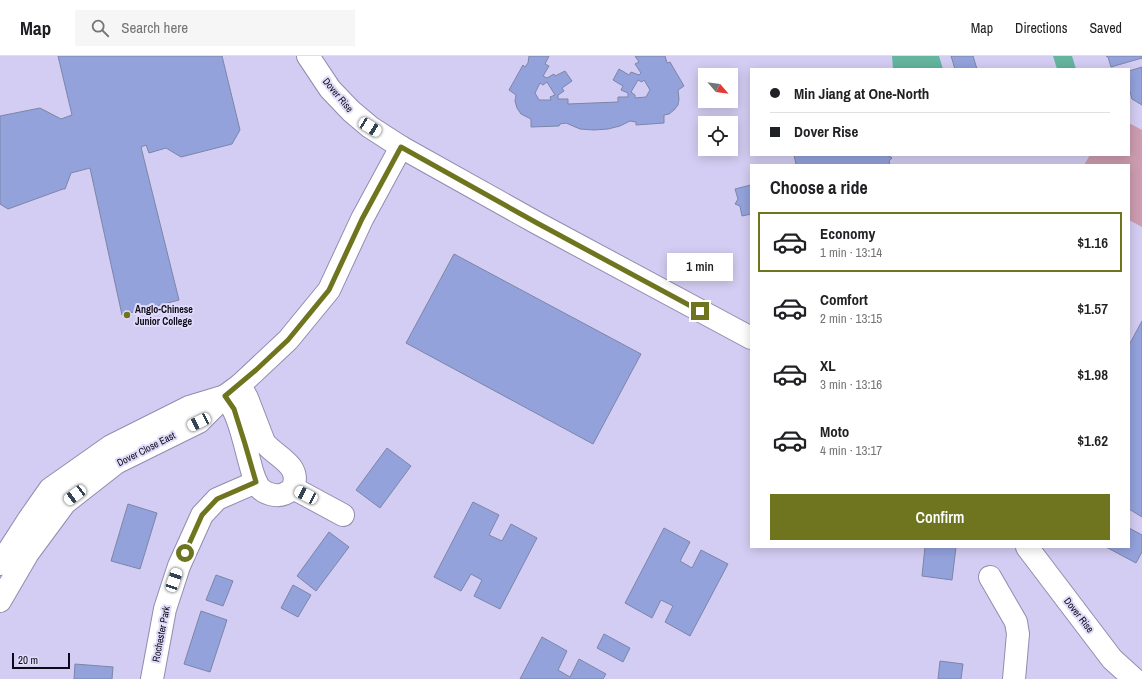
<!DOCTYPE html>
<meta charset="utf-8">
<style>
:root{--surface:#fff;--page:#f6f6f6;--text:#202124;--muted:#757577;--line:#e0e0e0;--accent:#6f751e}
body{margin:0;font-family:"Archivo Narrow",sans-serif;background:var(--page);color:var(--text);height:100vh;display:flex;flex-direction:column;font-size:15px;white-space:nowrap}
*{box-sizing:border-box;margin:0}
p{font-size:13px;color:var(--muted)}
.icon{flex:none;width:22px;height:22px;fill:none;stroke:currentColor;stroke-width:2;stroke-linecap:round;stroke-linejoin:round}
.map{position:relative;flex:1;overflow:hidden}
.side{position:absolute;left:750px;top:108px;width:380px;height:384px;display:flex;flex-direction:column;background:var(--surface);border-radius:0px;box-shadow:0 2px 10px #0003}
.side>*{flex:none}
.hud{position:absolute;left:750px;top:12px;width:380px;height:88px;border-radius:0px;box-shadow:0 2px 10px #0003;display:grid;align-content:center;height:88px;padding:0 20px;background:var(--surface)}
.needle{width:26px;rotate:118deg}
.buttons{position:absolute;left:698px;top:12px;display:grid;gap:8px}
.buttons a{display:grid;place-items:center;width:40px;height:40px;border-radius:0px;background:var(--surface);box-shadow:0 2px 10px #0003;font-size:20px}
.scale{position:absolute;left:12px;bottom:10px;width:58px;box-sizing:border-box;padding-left:4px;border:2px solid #0d0a17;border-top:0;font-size:11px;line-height:14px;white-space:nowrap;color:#0d0a17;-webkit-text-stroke:3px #e1dbfa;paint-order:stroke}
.end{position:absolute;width:18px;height:18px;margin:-9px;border:5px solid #6f751e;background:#fff;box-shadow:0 0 0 2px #fff}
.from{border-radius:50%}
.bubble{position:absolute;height:28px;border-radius:0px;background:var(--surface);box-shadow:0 2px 10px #0003;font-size:13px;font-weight:600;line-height:28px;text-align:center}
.car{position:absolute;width:12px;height:24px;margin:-12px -6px;border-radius:5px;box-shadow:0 0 3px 1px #0007;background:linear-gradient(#fff 24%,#345 0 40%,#fff 0 76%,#345 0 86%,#fff 0)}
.hud b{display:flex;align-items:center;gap:14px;height:38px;font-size:15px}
.hud b+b{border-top:1px solid var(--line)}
.hud i{width:10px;height:10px;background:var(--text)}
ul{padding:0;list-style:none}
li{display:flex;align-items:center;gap:12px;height:60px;margin:0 8px 6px;padding:0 12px;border:2px solid transparent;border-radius:0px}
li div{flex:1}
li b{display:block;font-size:15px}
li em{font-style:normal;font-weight:600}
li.current{border-color:var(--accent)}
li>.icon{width:36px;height:36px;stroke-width:1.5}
h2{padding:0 20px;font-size:18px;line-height:48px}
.cta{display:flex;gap:8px;margin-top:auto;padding:8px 20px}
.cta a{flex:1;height:46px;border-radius:0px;background:var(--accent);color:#fff;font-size:16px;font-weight:600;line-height:46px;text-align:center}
header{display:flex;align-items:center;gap:24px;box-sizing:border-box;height:56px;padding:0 20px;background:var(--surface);border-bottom:1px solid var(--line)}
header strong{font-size:19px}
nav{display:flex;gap:22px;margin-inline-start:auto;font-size:14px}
.search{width:280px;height:36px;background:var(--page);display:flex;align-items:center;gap:10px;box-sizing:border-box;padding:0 14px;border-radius:0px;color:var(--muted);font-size:15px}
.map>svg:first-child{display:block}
</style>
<header>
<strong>Map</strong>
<div class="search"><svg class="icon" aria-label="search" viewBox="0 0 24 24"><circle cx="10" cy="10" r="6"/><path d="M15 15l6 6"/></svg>Search here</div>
<nav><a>Map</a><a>Directions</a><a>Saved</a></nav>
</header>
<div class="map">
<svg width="1142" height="623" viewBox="0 0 1142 623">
<rect width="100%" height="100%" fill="#d4cdf3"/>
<path fill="#cd9caf" d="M 1129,67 L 1142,74 L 1142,171 L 1129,164 L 1129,109 L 1084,109 L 1090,99 L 1129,99 Z"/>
<g fill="#64b49e">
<path d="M 892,0 L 939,0 L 943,13 L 893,13 Z"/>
<path d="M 1053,0 L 1072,0 L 1076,13 L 1057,13 Z"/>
</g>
<g fill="#94a2dc" stroke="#7c85a7" fill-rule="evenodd">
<path d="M 58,0 L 222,0 L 240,74 L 232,88 L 181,101 L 166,92 L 149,97 L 146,89 L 141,91 L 179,244 L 122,259 L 90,112 L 71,117 L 65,133 L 63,133 L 8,153 L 0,148 L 0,60 L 40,52 L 61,63 L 72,59 Z"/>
<path d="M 529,0 L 549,0 L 545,8 L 549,10 L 543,20 L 547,22 L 554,18 L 555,20 L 565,15 L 572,25 L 562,32 L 564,35 L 558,39 L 558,43 L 568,43 L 568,48 L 618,46 L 618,41 L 628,41 L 628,37 L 621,34 L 623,30 L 613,24 L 619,13 L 629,19 L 631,16 L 639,19 L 641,17 L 635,8 L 639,6 L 635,0 L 665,0 L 667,7 L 670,6 L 684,30 L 678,34 L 679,43 L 678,49 L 674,54 L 669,58 L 664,59 L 664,67 L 636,69 L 636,66 L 630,65 L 620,70 L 608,73 L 594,74 L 580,73 L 566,67 L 560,68 L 559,70 L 531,71 L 531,63 L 521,58 L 517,52 L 515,45 L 516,39 L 509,34 L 523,9 L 525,11 L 528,7 ZM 638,24 L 642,26 L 644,24 L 650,34 L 646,41 L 635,42 L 635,39 L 631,36 ZM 547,26 L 555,39 L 550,41 L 551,44 L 539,44 L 535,37 L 540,27 L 543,29 Z"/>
<path d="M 951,0 L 973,0 L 977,13 L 955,13 Z"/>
<path d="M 1106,0 L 1142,0 L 1142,2 L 1111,11 L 1108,1 Z"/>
<path d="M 1142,11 L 1142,49 L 1132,43 L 1129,32 L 1129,15 Z"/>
<path d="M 794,99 L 887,99 L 892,102 L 889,105 L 890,109 L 795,109 L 796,108 Z"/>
<path d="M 751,129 L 751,158 L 742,160 L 740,150 L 735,148 L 738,143 L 735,133 Z"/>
<path d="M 454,198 L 641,298 L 593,388 L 406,287 Z"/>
<path d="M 1142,265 L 1142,461 L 1129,453 L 1129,289 Z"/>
<path d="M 387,392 L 411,410 L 380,452 L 356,434 Z"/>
<path d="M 473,446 L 499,459 L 489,479 L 502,485 L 511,468 L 537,482 L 500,553 L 474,540 L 482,524 L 471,518 L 461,535 L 434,521 Z"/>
<path d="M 128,448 L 157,457 L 140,513 L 111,505 Z"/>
<path d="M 664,472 L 690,486 L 680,505 L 692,512 L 701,494 L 728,508 L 690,580 L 665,566 L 673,550 L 661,544 L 652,562 L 625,547 Z"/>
<path d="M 1129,472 L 1142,479 L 1142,496 L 1136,507 L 1106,491 L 1129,491 Z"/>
<path d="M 329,476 L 349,491 L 316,535 L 297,520 Z"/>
<path d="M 925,491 L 956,491 L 952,524 L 922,520 Z"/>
<path d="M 216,519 L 233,525 L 223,550 L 206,544 Z"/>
<path d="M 293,529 L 311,539 L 298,561 L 281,552 Z"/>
<path d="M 201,555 L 227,564 L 210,616 L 184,608 Z"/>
<path d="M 604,578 L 630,592 L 623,606 L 597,592 Z"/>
<path d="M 542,581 L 567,595 L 558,614 L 570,621 L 579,603 L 606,618 L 603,623 L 520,623 Z"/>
<path d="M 940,605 L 963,608 L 961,623 L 938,623 Z"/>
<path d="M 75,608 L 113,611 L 112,623 L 74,623 Z"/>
</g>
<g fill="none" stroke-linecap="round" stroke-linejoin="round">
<g stroke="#928baf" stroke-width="24">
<g id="minor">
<path d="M 308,0 L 330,33 L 351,55 L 370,71 L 401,91 L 537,167 L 751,282"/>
<path d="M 225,340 C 228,344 231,348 233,353 C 240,366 244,385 248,400 C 251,410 253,423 259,431 C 264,438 277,441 284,438 C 289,436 293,433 294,428 C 300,408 273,399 264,386 L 247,342 L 240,329"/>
<path d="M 293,432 L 343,459"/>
<path d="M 1027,491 L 1112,603 L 1134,623"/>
<path d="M 0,508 L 29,463 L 50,433 L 111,390 L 189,351 L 222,341"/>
<path d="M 990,521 L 1016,566 L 1018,578 L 1014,623"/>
<path d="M 0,545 L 28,497 L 65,447 L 116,407 L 199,366 L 225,340 L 240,329 L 288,284 L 329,234 L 362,163 L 401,91"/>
<path d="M 152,623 L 165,553 L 179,510 L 202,459 L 217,443 L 256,426"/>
</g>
</g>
<use href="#minor" stroke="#fff" stroke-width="22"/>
</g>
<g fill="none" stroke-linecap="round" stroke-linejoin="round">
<path stroke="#6f751e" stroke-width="5" d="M 185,497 L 202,459 L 217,443 L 256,426 L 245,388 L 234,353 L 225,340 L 256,314 L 288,284 L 329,234 L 362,163 L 401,91 L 537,167 L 700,255"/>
</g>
<circle fill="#6f751e" stroke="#e1dbfa" stroke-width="1.5" cx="127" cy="259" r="4"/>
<g text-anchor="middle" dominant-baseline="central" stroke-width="4" stroke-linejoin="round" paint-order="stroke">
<g font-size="10" fill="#0d0a17" stroke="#e1dbfa">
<text transform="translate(338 39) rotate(50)">Dover Rise</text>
<text transform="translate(146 393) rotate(-27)">Dover Close East</text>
<text transform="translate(1079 559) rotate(52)">Dover Rise</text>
<text transform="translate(161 578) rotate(-79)">Rochester Park</text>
</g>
<g font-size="10" font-weight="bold" fill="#0d0a17" stroke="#e1dbfa" text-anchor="start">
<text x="135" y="253">Anglo-Chinese<tspan x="135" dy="12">Junior College</tspan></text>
</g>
</g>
</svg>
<div class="buttons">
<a><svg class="needle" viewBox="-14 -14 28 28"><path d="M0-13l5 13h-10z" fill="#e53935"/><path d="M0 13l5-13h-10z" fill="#757577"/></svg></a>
<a><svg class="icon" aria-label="locate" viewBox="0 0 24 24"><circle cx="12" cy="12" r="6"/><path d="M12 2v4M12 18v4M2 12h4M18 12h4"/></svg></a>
</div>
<div class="scale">20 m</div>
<i class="end from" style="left:185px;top:497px"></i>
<i class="end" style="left:700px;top:255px"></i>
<div class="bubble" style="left:667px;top:197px;width:66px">1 min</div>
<i class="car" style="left:370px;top:71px;rotate:122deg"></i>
<i class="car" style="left:199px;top:366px;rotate:244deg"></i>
<i class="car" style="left:75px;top:439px;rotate:233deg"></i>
<i class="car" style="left:306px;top:439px;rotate:297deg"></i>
<i class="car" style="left:174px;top:524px;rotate:19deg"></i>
<div class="hud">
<b><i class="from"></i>Min Jiang at One-North</b>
<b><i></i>Dover Rise</b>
</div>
<section class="side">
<h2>Choose a ride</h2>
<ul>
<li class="current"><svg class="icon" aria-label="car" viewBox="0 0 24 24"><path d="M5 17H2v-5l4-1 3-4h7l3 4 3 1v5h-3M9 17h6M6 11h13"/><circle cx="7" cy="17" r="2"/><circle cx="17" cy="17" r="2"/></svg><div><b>Economy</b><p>1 min · 13:14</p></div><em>$1.16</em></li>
<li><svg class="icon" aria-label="car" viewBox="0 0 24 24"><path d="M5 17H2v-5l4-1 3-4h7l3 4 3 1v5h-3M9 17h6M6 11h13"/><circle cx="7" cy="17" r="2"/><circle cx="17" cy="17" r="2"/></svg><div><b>Comfort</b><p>2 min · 13:15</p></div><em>$1.57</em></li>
<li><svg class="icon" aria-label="car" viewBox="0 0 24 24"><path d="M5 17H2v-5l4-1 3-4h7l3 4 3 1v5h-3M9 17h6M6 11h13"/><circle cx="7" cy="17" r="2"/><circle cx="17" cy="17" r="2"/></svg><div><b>XL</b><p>3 min · 13:16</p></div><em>$1.98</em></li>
<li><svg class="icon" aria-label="car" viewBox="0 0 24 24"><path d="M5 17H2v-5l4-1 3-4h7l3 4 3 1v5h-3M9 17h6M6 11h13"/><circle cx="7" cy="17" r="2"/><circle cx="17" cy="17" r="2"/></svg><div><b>Moto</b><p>4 min · 13:17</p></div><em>$1.62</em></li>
</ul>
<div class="cta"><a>Confirm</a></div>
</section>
</div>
